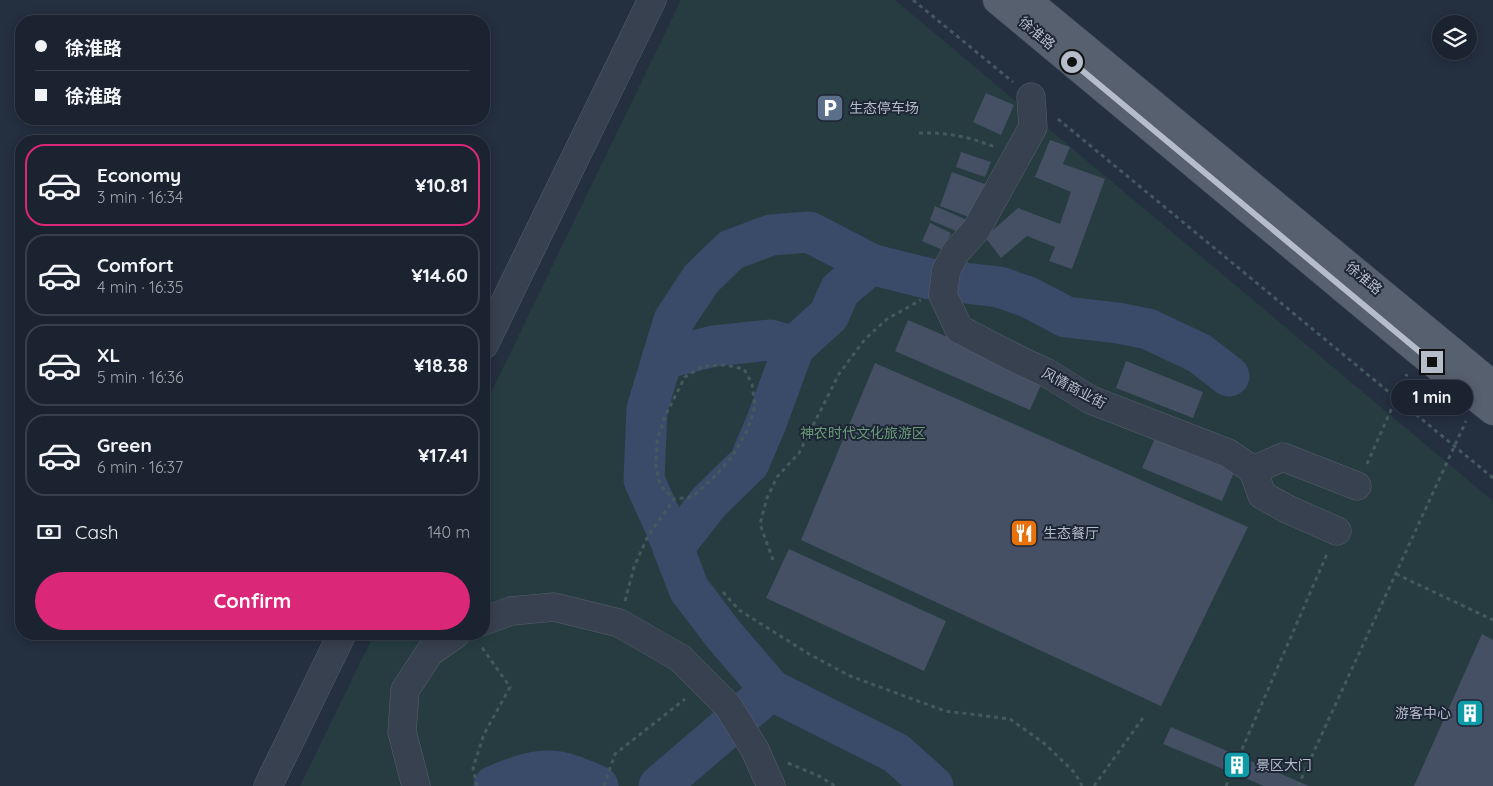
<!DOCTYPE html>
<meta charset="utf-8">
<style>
:root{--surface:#1b2330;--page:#242b38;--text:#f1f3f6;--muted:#a0a4ab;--line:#39404c;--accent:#db2777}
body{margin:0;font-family:Quicksand,"Noto Sans SC",sans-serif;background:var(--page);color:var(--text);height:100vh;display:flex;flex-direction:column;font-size:19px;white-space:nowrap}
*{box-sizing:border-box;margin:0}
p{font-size:16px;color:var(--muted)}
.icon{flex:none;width:28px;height:28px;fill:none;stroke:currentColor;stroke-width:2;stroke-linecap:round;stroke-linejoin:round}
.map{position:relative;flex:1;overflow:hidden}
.drawer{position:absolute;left:15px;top:135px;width:475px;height:505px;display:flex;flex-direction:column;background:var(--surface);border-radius:20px;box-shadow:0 2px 12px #0003,0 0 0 1px var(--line)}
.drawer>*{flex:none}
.hud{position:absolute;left:15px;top:15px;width:475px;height:110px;border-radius:20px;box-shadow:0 2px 12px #0003,0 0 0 1px var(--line);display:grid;align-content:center;height:110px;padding:0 20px;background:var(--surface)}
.tools{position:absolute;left:1432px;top:15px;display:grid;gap:10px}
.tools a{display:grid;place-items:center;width:45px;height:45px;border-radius:50%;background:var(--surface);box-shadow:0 2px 12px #0003,0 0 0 1px var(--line);font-size:25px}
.end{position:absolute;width:22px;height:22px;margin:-11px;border:6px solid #b5bcca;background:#111;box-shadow:0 0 0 2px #111}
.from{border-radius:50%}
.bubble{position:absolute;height:35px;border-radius:18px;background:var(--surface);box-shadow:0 2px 12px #0003,0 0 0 1px var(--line);font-size:16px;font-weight:800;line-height:35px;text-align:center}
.hud b{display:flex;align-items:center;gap:18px;height:48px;font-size:19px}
.hud b+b{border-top:1px solid var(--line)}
.hud i{width:12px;height:12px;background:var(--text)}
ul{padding:9px 0 0;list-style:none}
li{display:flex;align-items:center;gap:15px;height:82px;margin:0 10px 8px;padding:0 10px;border:2px solid var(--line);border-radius:20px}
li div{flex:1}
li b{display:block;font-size:19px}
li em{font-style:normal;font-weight:800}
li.current{border-color:var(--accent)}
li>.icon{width:45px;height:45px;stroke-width:1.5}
.pay{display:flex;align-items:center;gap:12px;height:55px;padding:0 20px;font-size:19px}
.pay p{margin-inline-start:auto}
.button{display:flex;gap:10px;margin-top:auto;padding:10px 20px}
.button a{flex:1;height:58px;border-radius:30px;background:var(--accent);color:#fff;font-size:20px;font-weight:800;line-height:58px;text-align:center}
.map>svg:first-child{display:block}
</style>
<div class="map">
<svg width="1493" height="786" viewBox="0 0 1493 786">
<rect width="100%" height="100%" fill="#242f40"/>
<path fill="#263c41" d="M 681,0 L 895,0 L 1493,501 L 1493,786 L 300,786 L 374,634 L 484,634 L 484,407 Z"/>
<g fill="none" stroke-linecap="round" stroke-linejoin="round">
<g stroke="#394b69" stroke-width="41">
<path d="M 662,359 L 714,346 L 771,340 L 794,347"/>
<path d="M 673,548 L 709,502 L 749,463 L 766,423 L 794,347 L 829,315 L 840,290 L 871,264"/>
<path d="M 771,690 L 723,634 L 689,589 L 664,524 L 644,480 L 647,409 L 674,320 L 701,279 L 731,250 L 771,235 L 809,232 L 871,264 L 886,268 L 930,279 L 999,287 L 1028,297 L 1066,317 L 1118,323 L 1148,329 L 1199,353 L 1229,376"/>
<path d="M 494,786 C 511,779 529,771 548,771 C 563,770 584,780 598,786"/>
<path d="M 659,786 L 771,690 L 896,753 L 933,786"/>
</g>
</g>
<g fill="#455064">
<path d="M 986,93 L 1014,105 L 1001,135 L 973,122 Z"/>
<path d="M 1050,140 L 1070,147 L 1063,164 L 1105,179 L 1072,269 L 1049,261 L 1055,247 L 1027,236 L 1001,258 L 985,237 L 1018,208 L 1060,224 L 1071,192 L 1035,177 Z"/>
<path d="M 961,152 L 991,162 L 985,177 L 956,167 Z"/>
<path d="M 952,172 L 987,185 L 974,219 L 940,206 Z"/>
<path d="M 935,206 L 967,220 L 961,233 L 930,220 Z"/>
<path d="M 930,223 L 951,233 L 943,250 L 922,241 Z"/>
<path d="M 908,320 L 1044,378 L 1030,410 L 895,351 Z"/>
<path d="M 1126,361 L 1203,392 L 1193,418 L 1116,388 Z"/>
<path d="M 875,363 L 1248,527 L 1161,706 L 801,540 Z"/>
<path d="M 1156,436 L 1236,468 L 1222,501 L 1142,468 Z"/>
<path d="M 789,549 L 946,621 L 924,671 L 766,598 Z"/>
<path d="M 1482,634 L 1493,640 L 1493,786 L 1414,786 Z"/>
<path d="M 1171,727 L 1309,786 L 1264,786 L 1163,744 Z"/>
</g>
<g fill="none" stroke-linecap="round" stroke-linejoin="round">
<g stroke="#565f6d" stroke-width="29">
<g id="minor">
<path d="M 1031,97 L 1033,127 L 976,230 L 956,252 L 946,271 L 943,295 L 959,329 L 1021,361 L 1047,373 L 1091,400 L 1228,453 L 1253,470 L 1262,495 L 1287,509 L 1337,531"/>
<path d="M 484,345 L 652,0"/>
<path d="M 1253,470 L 1283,457 L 1357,486"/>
<path d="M 484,621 L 511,611 L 554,607 L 619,623 L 680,658 L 728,706 L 755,750 L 771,786"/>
<path d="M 268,786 L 342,634"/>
<path d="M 416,786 L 402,732 L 405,690 L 430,652 L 456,634"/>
</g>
</g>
<g stroke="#424a59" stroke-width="29">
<g id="major">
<path d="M 997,0 L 1417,350 L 1493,411"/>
<path d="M 1027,0 L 1493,385"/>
</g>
</g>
<g stroke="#44595e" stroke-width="3" stroke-dasharray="4 4" stroke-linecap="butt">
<path d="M 913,0 L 1013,82"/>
<path d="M 1058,119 L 1493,478"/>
<path d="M 919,133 C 946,132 970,137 995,147"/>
<path d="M 1367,464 L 1407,374"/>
<path d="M 773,560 L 760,524 L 767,498 L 777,477 L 799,453 L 839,374 L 865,339 L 887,319 L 921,300"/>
<path d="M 1396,574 L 1493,620"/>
<path d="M 723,592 L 739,610 L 809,654 L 850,676 L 945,711 L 1010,719 L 1045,744 L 1075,773 L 1082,786"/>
<path d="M 625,601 L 634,567 L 648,536 L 674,499 L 692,497 L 712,479 L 732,457 L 747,431 L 755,406 L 752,384 L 744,369 L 725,365 L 703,366 L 685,377 L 665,416 L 657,441 L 656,466 L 660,485 L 674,499"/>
<path d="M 788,763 L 821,777 L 835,786"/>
<path d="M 477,786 L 473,768 L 484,734 L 510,687 L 481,646"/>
<path d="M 604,786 L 615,754 L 685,699"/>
<path d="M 1094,786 L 1145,715"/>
<path d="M 1226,786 L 1327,554"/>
<path d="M 1298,786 L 1466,421"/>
</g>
<use href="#minor" stroke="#38414f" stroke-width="28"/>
<use href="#major" stroke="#56606f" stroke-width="28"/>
</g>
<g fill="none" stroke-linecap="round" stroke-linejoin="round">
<path stroke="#b5bcca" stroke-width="6" d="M 1072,62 L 1432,362"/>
</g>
<defs>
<g id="parking-square" transform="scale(1.4375)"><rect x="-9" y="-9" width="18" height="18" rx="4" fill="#5c6f8a" stroke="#1d2635"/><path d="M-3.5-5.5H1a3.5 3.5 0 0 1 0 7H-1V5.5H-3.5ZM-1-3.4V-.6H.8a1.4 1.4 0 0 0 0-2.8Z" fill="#fff"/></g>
<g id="restaurant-square" transform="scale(1.4375)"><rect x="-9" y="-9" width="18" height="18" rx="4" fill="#e8710a" stroke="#1d2635"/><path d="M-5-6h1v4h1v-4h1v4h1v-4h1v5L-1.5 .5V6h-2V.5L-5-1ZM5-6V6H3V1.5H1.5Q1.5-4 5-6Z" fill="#fff"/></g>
<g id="building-square" transform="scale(1.4375)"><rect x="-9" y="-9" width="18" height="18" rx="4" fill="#0f9aa8" stroke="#1d2635"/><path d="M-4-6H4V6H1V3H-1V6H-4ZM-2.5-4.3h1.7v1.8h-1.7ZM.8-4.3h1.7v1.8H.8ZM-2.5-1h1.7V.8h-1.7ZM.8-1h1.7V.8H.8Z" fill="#fff"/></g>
</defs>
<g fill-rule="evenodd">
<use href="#parking-square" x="830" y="108"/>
<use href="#restaurant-square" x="1024" y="533"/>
<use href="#building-square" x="1470" y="713"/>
<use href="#building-square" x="1237" y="765"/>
</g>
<g text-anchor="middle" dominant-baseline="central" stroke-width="4" stroke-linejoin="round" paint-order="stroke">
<g font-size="14" fill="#b5bcca" stroke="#1d2635">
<text transform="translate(1037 33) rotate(40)">徐淮路</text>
<text transform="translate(1364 278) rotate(40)">徐淮路</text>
<text transform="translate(1074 388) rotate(28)">风情商业街</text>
</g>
<g font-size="14" fill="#b5bcca" stroke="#1d2635" text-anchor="start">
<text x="849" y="108">生态停车场</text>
<text x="1043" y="533">生态餐厅</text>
<text x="1451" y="713" text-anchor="end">游客中心</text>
<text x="1256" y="765">景区大门</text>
</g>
<g font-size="14" fill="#6b9c79" stroke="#1d2635">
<text x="863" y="433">神农时代文化旅游区</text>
</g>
</g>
</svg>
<div class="tools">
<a><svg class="icon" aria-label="layers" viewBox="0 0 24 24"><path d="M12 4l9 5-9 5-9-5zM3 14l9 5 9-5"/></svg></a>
</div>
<i class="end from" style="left:1072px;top:62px"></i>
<i class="end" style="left:1432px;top:362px"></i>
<div class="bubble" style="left:1391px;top:380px;width:82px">1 min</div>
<div class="hud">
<b><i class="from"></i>徐淮路</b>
<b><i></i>徐淮路</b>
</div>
<section class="drawer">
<ul>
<li class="current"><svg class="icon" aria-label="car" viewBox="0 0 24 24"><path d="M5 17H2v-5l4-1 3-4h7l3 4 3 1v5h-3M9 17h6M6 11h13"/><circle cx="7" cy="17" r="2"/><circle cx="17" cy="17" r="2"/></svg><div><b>Economy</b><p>3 min · 16:34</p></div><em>¥10.81</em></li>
<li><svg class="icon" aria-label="car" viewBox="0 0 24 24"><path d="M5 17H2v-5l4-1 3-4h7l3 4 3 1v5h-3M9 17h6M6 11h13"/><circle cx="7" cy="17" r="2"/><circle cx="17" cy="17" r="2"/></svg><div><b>Comfort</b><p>4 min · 16:35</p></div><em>¥14.60</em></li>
<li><svg class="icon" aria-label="car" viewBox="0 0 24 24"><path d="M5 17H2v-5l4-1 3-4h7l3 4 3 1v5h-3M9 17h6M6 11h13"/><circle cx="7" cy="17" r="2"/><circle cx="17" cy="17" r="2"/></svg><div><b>XL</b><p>5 min · 16:36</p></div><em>¥18.38</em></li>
<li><svg class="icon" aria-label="car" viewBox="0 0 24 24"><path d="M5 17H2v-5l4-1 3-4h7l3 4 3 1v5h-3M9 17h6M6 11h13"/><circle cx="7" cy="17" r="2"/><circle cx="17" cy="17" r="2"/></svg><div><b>Green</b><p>6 min · 16:37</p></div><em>¥17.41</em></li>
</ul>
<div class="pay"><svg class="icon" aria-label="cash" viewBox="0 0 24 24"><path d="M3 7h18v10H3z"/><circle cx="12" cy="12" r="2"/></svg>Cash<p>140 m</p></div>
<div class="button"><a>Confirm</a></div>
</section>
</div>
